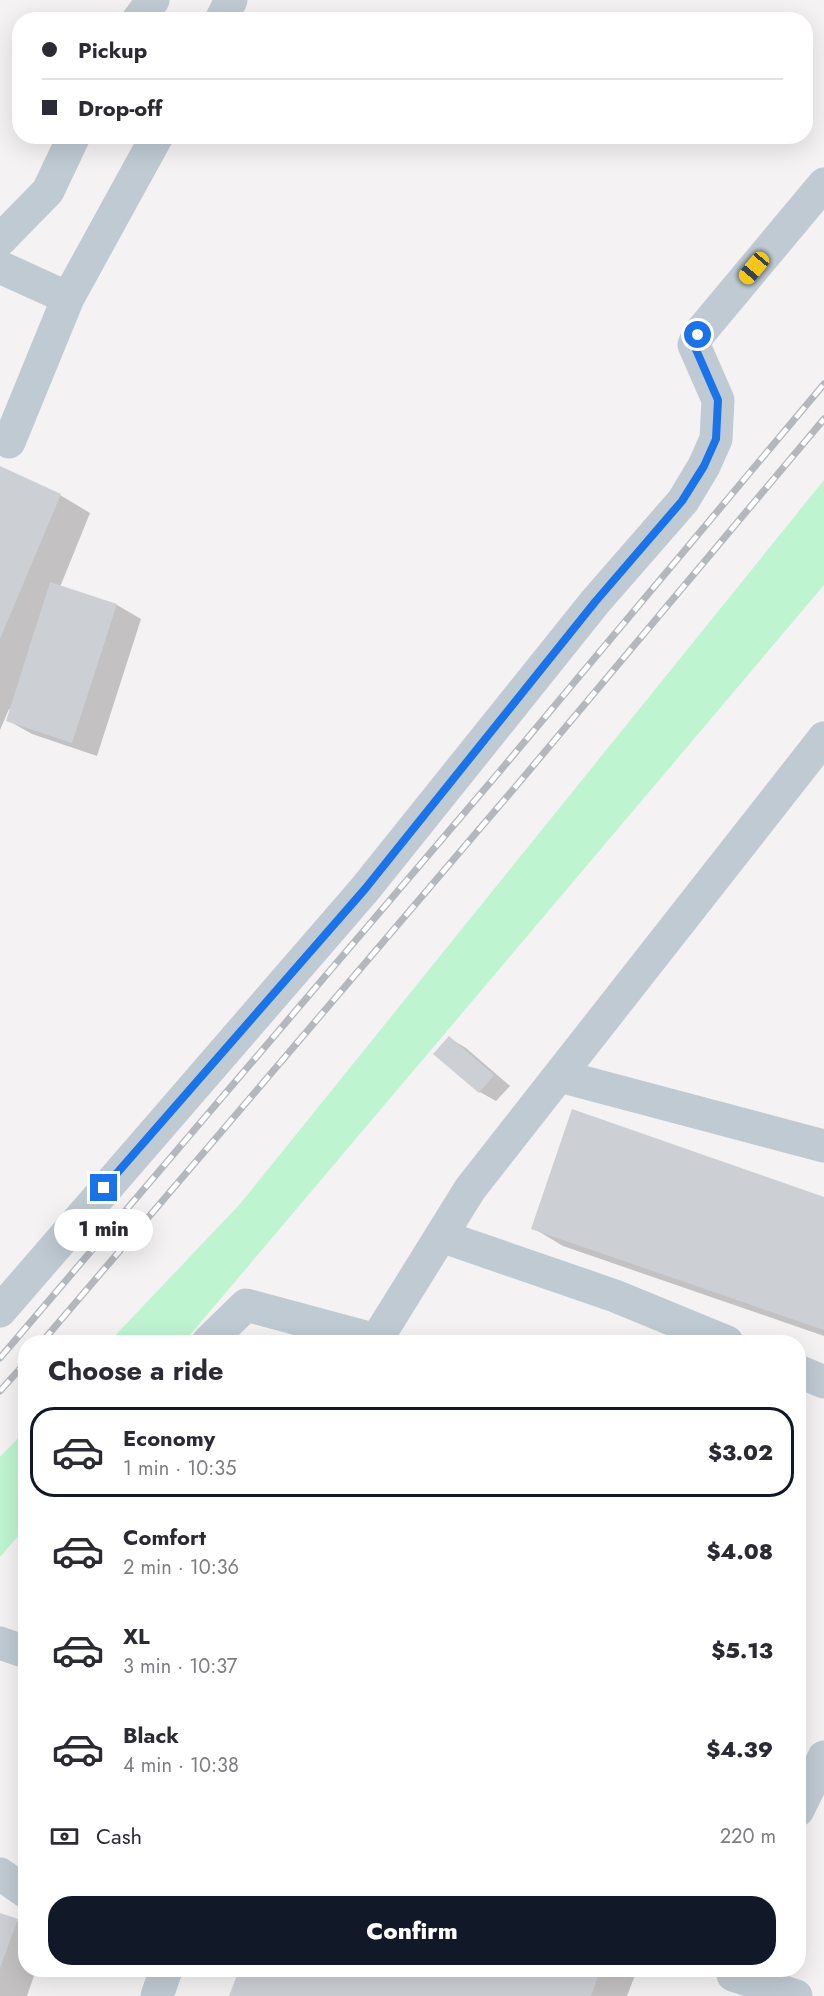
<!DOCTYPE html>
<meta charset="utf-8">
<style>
:root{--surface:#fff;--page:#f2f2f3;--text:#2b2b33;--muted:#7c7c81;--line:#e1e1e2;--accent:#111827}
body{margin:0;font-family:Jost,sans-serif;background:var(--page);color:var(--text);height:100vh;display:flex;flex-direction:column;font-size:22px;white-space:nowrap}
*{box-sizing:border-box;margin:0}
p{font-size:20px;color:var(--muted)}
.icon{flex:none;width:33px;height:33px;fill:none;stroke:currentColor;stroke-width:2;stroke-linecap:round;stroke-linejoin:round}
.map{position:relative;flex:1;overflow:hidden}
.side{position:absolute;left:18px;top:1335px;width:788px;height:642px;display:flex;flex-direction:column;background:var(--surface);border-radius:24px;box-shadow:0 6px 24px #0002}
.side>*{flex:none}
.hud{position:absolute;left:12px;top:12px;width:801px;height:132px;border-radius:24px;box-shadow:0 6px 24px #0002;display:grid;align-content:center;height:132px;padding:0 30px;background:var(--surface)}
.end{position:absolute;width:27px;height:27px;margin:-14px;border:8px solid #1a73e8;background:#fff;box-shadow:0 0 0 3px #fff}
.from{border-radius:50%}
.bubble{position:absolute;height:42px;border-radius:21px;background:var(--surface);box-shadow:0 6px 24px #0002;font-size:20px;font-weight:800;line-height:42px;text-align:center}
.car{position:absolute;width:18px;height:36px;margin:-18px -9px;border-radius:8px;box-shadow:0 0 4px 2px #0007;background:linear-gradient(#f5c518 24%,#345 0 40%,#f5c518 0 76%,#345 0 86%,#f5c518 0)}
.hud b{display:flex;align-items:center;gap:21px;height:57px;font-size:22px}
.hud b+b{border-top:2px solid var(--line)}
.hud i{width:15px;height:15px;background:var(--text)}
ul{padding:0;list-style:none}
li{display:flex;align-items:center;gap:18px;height:90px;margin:0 12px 9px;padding:0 18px;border:3px solid transparent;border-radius:24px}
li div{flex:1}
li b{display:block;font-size:22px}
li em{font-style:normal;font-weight:800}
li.active{border-color:var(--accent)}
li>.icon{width:54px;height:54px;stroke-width:1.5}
h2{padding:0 30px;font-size:27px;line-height:72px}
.pay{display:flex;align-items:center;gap:15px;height:66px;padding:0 30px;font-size:22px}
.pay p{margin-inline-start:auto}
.primary-button{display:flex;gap:12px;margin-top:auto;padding:12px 30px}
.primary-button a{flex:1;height:69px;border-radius:24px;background:var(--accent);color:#fff;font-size:24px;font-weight:800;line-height:69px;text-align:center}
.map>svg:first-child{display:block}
</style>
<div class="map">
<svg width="824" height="1996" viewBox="0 0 824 1996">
<rect width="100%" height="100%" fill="#f4f2f2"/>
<g fill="#bef4d0">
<path d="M 824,480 L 824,585 L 184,1342 L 109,1342 L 240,1204 Z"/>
<path d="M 25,1431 L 25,1528 L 0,1557 L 0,1457 Z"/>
</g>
<g fill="#0003">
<path d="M 0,468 L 60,495 L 90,513 L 60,587 L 117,605 L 141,619 L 97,756 L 32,734 L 7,720 L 11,710 L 9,709 L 0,730 Z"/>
<path d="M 449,1038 L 466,1048 L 510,1086 L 496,1101 L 480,1092 Z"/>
<path d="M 824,1199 L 824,1336 L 563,1246 L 533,1228 Z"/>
<path d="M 0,1914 L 26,1925 L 26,1970 L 36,1970 L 27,1996 L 0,1996 Z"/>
<path d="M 240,1970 L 637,1970 L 627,1996 L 231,1996 Z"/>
</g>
<g fill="#ccd0d5">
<path d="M 0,466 L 61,494 L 0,639 Z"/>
<path d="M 50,582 L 117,604 L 72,743 L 6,721 Z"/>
<path d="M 449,1036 L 494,1075 L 479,1093 L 433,1054 Z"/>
<path d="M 572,1109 L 824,1197 L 824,1330 L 531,1229 Z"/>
<path d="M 0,1913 L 18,1919 L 0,1968 Z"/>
<path d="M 239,1970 L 600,1970 L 591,1996 L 229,1996 Z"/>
</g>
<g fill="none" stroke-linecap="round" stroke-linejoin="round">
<g stroke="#bfcad3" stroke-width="33">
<path d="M 138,20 L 153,0"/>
<path d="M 221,20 L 231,0"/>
<path d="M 0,240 L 48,191 L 74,136"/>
<path d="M 0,267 L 68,298 L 157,136"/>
<path d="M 9,442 L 68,298"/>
<path d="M 560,1076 L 824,1146"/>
<path d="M 441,1236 L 615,1296 L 727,1342"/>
<path d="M 0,1311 L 365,889 L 595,602 L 683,501 L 704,466 L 716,439 L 718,400 L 694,345 L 698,335 L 824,184"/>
<path d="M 208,1342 L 246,1305 L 376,1340"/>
<path d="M 375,1342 L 470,1189 L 824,738"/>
<path d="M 798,1371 L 824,1382"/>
<path d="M 0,1643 L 26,1652"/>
<path d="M 798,1810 L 824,1757"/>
<path d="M 0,1874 L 26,1892"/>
<path d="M 733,1975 L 796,1996"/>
<path d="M 157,1996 L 166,1970"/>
</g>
<g stroke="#b4b8bd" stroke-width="7">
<g id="rail">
<path d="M 42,1342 L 517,785 L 824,419"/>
<path d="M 0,1358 L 500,771 L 824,384"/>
<path d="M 0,1391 L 26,1362"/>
</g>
</g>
<use href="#rail" stroke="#fff" stroke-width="4.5" stroke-dasharray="14" stroke-linecap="butt"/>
</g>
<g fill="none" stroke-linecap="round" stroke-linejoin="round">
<path stroke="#1a73e8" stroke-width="8" d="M 104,1188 L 365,889 L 595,602 L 682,501 L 704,466 L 716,439 L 718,400 L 694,345 L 698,335"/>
</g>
</svg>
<i class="end from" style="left:698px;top:335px"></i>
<i class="end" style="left:104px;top:1188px"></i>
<div class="bubble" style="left:54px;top:1209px;width:99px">1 min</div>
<i class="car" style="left:754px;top:268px;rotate:220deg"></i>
<div class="hud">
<b><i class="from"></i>Pickup</b>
<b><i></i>Drop-off</b>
</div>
<section class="side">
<h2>Choose a ride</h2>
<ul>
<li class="active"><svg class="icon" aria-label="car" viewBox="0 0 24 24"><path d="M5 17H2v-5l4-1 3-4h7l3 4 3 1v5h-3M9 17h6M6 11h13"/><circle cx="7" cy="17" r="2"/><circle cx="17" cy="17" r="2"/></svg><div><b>Economy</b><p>1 min · 10:35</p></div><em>$3.02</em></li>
<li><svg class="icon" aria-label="car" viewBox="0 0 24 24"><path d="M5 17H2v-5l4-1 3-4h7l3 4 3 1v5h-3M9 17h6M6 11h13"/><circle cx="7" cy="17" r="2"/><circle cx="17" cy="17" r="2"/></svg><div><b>Comfort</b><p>2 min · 10:36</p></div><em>$4.08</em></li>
<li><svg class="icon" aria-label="car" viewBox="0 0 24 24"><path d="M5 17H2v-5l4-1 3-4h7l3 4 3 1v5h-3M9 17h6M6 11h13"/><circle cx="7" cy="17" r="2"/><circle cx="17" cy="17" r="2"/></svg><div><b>XL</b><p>3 min · 10:37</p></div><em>$5.13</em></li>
<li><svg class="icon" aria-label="car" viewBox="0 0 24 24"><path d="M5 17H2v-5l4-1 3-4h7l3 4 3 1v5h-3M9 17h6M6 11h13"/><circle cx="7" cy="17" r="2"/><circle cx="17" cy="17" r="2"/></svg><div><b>Black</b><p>4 min · 10:38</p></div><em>$4.39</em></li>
</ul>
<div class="pay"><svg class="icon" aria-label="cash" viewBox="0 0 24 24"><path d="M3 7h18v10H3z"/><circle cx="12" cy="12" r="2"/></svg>Cash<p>220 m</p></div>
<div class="primary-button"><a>Confirm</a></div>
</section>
</div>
